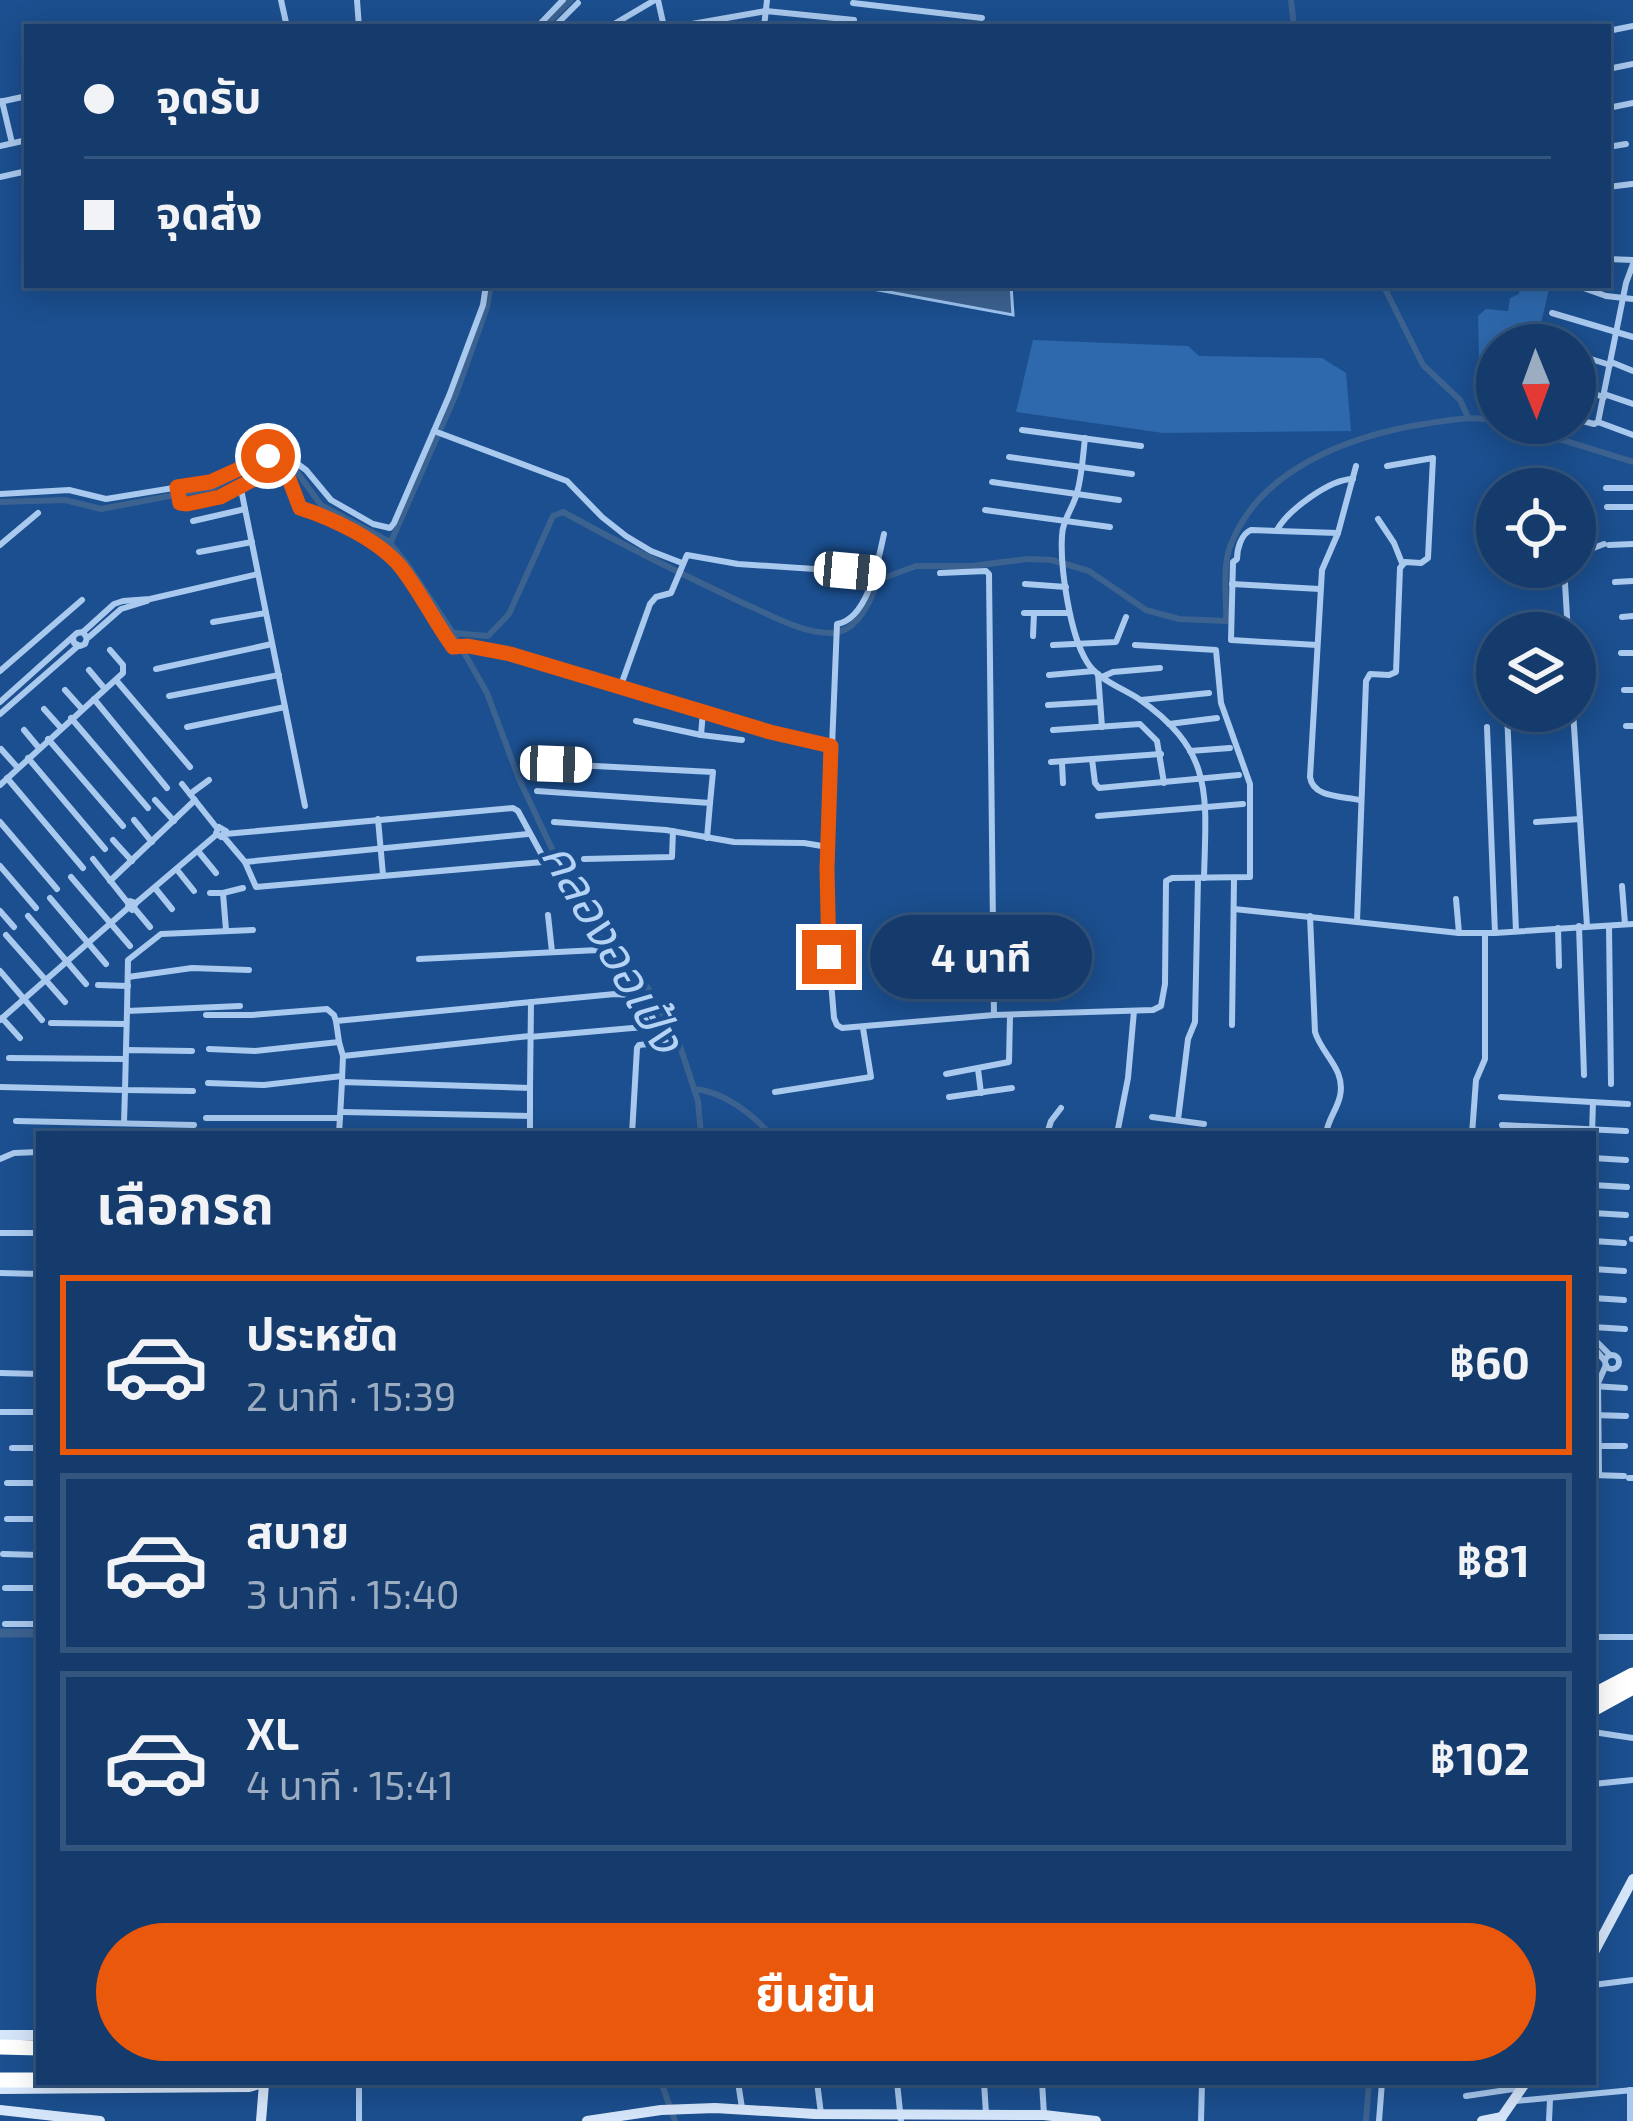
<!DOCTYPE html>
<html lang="th">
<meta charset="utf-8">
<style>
:root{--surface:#143b6b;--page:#214673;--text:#f1f3f6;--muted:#9dadc1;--line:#33557e;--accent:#ea580c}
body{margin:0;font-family:"Exo 2","Noto Sans Thai",sans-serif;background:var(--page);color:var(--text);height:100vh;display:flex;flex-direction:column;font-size:45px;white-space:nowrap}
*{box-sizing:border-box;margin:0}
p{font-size:39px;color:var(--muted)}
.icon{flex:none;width:66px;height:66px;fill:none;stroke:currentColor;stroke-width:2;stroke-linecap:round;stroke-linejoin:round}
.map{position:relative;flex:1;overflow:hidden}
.sheet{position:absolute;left:36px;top:1131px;width:1560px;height:954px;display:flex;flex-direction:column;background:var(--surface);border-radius:0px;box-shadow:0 6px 30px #0003,0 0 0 3px var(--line)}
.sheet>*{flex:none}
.hud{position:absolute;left:24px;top:24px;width:1587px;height:264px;border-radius:0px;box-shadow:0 6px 30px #0003,0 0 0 3px var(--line);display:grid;align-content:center;height:264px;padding:0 60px;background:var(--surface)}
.needle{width:78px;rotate:179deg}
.tools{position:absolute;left:1476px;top:324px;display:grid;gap:24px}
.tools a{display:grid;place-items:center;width:120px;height:120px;border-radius:50%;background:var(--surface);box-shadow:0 6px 30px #0003,0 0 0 3px var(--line);font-size:60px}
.end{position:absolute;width:54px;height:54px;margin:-27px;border:15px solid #ea580c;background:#fff;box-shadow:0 0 0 6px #fff}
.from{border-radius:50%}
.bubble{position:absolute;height:84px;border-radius:42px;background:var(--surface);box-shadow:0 6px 30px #0003,0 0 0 3px var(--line);font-size:39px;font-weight:700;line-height:84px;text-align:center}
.car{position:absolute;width:36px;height:72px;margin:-36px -18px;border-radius:15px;box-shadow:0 0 9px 3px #0007;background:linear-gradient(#fff 24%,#345 0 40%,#fff 0 76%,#345 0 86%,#fff 0)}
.hud b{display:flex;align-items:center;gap:42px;height:114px;font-size:45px}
.hud b+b{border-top:3px solid var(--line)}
.hud i{width:30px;height:30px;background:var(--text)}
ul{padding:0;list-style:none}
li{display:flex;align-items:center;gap:36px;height:180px;margin:0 24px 18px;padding:0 36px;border:6px solid var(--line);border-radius:0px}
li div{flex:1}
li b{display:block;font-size:45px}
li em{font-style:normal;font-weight:700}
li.selected{border-color:var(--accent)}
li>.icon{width:108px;height:108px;stroke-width:1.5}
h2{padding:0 60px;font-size:54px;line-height:144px}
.action{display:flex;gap:24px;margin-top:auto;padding:24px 60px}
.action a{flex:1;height:138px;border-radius:72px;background:var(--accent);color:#fff;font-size:48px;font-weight:700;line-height:138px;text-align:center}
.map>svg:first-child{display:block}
</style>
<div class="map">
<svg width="1633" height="2121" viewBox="0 0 1633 2121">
<rect width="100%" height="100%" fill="#1b4f8f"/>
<g fill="#2e69ad">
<path d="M 1521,285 L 1550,285 L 1537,340 L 1540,345 L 1497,345 L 1497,400 L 1480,399 L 1478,316 L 1486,309 L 1508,311 L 1510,298 L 1519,294 Z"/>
<path d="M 1033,340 L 1188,346 L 1199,356 L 1322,358 L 1346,373 L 1351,431 L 1163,433 L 1016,412 Z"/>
</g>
<path fill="#3c6290" stroke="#9cc4f0" stroke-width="3" d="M 851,285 L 1011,285 L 1013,315 Z"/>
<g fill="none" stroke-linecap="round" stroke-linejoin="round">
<g stroke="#3c6290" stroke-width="6">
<path d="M 1291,0 L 1294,27"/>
<path d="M 544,27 L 571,0"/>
<path d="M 1383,285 L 1423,365 L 1460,400 L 1468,417"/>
<path d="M 1508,423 L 1633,462"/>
<path d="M 0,502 L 65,500 L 101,509 L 212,488 L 253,466 L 271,463 L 297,472 L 321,505 L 388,541 L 407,564 L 453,633 L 487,693 L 519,779 L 552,849 L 600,937 L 648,988 L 680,1046 L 698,1101 L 701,1134"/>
<path d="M 390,544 L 456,394 L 487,307 L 491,285"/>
<path d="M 453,633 L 488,636 L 509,614 L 553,516 L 563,512 C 623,545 683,575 745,604 C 771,615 803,634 832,633 C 858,632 871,601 878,580 L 916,566 L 972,566 L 1027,559 L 1052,560 L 1089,571 L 1146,610 L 1179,619 L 1226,621 C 1227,599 1222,568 1230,547 C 1258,470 1348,436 1424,424 C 1450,420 1471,415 1497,421"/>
<path d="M 694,1089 C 723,1091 752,1114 770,1134"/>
<path d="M 661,2082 L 675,2121"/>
<path d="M 1366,2121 L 1369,2082"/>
</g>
<path stroke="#3c6290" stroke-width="9" d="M 0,1633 L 39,1633"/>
<g stroke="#a9c9ee" stroke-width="6">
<path d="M 281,0 L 287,27"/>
<path d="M 357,0 L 359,27"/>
<path d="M 658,0 L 664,27"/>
<path d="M 853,3 L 982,18"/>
<path d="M 537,27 L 563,0"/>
<path d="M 554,27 L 578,3"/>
<path d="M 609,27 L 655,0"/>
<path d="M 675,27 L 766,11 L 854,20"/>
<path d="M 764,27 L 767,0"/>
<path d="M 1608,31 L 1633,26"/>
<path d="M 1608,69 L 1633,64"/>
<path d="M 2,101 L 12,143"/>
<path d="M 4,101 L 27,96"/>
<path d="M 1608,108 L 1633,103"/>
<path d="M 0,146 L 27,140"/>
<path d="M 1608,147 L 1626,144"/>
<path d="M 0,177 L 27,171"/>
<path d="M 1608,187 L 1632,184"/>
<path d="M 1608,259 L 1633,260"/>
<path d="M 1575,285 L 1606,296 L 1633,299"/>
<path d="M 1552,313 L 1633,337"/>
<path d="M 1575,354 L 1610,365"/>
<path d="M 1611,362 L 1633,371"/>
<path d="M 1575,388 L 1604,397"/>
<path d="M 1604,394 L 1633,404"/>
<path d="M 1575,419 L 1594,424 L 1598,422 L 1626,283 L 1633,264"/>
<path d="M 1598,422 L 1633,435"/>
<path d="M 1022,430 L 1141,446"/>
<path d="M 434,431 L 567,481 L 602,517 L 626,536 L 651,551 L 682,563"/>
<path d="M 1085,438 C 1083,456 1082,475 1077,493 C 1073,508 1062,521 1062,536 C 1060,568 1070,635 1087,662 C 1097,679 1122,688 1139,699 C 1215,752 1206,796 1204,878"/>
<path d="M 1009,457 L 1132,474"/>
<path d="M 1356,466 L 1338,533 L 1322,570 L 1310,777 C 1313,798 1342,796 1360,800"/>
<path d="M 992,482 L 1119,500"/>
<path d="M 177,487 L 179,501 L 184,504 L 220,497 L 258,477 L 274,473 L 289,479 L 298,506 C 328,518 370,535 392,558 C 418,584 432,618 453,647 L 468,646 L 510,654 L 770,732 L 831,746"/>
<path d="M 1606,488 L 1633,488"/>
<path d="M 0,494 L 69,490 L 106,499 L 210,482 L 268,456 L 295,462 L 306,470 L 331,500 L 373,524 L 390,528 L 394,523 L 449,396 L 483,305 L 486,285"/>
<path d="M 242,494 L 305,806"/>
<path d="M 1607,507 L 1633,507"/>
<path d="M 985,510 L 1110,527"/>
<path d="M 1378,519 L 1394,543 L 1402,563"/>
<path d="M 193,521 L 245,509"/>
<path d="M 1277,530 C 1288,510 1330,479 1353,479"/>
<path d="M 884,534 C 878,561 868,619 837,624 L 827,870 L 829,957 L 834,1018 L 837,1025 L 842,1028 L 994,1015 L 1153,1010 L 1161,1006 L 1165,984 L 1166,881 L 1172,878 L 1250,877 L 1250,784 L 1221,703 L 1216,650 L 1135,645"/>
<path d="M 0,545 L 38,513"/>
<path d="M 1609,545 L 1633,544"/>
<path d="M 199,552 L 252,542"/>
<path d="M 1575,555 L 1604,544"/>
<path d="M 1564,567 L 1568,633"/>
<path d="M 940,573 L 986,571 L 989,574 L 994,1015"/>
<path d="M 1615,582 L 1633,581"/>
<path d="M 1025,584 L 1066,587"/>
<path d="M 1232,584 L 1320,589"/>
<path d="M 1024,613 L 1069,613"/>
<path d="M 1622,617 L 1633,616"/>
<path d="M 213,622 L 266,613"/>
<path d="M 83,632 L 114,604 L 123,601 L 150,599 L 258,574"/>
<path d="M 1033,636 L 1034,613"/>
<path d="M 89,637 L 121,609 L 147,601"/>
<path d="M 1053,645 L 1116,642 L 1126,617"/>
<path d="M 1317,645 L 1231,640 L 1233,562 L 1237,559 C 1237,549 1241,534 1251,530 L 1338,533"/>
<path d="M 1621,653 L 1633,653"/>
<path d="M 156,669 L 272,644"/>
<path d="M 89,670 L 105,689"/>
<path d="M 0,671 L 82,600"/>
<path d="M 1098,674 L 1102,727"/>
<path d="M 1049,675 L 1094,671"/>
<path d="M 1102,677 L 1113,672 L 1160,668"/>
<path d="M 116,680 L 190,767"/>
<path d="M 621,685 L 650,604 L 656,597 L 671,593 L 687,555 L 738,564 L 875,573"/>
<path d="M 65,690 L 82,709"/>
<path d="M 1624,690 L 1633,690"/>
<path d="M 169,696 L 279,675"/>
<path d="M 94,699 L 167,788"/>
<path d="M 1141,700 L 1209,693"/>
<path d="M 0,702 L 77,633 L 83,632 L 87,638 L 85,644 L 80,646 L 74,643 L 73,638"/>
<path d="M 1048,705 L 1099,702"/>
<path d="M 44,709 L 61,728"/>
<path d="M 1507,711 L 1516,931"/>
<path d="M 1573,711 L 1587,926"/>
<path d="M 0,714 L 78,646"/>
<path d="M 71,718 L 148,808"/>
<path d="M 636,721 L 701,735 L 742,740"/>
<path d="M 1169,724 L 1217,718"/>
<path d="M 1626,726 L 1633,726"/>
<path d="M 187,727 L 285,707"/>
<path d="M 1487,727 L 1495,933"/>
<path d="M 24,730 L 39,748"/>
<path d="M 1053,730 L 1140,724 L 1157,741 L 1164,783"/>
<path d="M 701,735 L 703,711"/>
<path d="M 48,739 L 123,826"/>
<path d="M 1,749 L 18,768"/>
<path d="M 1190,751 L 1230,748"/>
<path d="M 28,758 L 105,849"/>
<path d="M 1092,759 L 1095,783 L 1099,788 L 1239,775"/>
<path d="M 1051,762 L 1161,754"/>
<path d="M 536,763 L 713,772 L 710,803"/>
<path d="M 1062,763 L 1063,783"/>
<path d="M 7,778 L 83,868"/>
<path d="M 182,784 L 217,828"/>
<path d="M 0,785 L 123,673 L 123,665 L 110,650"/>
<path d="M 537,791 L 710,803 L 707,838"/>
<path d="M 190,794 L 209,780"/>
<path d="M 155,800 L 174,821"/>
<path d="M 1098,816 L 1243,804"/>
<path d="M 378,819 L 383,875"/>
<path d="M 134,820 L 152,842"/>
<path d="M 0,822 L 57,889"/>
<path d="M 554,822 L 666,830 L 734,842 L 804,843 L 828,847"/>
<path d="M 1536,822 L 1580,819"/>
<path d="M 219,827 L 226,831 L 221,837 L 216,833 Z"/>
<path d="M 223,836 L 245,862 L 256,887 L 543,862 L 543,857 L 518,811 L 513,808 L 225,834"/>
<path d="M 113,840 L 132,861"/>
<path d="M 198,851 L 216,873"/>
<path d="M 93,859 L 128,903"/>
<path d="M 584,859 L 672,857 L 673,831"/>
<path d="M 245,862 L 528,834"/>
<path d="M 0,866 L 36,908"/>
<path d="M 178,871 L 194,891"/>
<path d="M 71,877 L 130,946"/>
<path d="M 110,881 L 195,800"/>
<path d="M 1622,886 L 1625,924"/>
<path d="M 155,888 L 172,909"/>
<path d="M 210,893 L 223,893"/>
<path d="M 50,898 L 106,964"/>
<path d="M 1456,899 L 1459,933"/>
<path d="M 136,903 L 132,910 L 128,906 L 130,901 L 136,903 L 216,835"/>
<path d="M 135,909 L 150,927"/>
<path d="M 1234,909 L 1459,933 L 1495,933 L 1633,924"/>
<path d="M 0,911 L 14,927"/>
<path d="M 548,915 L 552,952"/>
<path d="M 28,916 L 86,984"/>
<path d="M 1310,916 L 1315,1032 C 1322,1055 1346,1069 1340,1096 C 1337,1110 1328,1119 1326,1134"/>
<path d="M 1357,922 L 1366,681 L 1370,674 L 1389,675 L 1396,672 L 1400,568 L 1405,562 L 1421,563 L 1428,558 L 1433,458 L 1387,466"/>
<path d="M 1579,926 L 1584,1075"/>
<path d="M 1609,926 L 1611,1084"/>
<path d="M 1558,928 L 1559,966"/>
<path d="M 226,930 L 223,893 L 243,888"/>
<path d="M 6,935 L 65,1002"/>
<path d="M 419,959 L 598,950 C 627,967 650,1013 666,1042 L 639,1045 L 637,1048 L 632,1134"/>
<path d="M 0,971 L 42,1020"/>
<path d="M 128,977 L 192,968 L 249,970"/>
<path d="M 98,985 L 128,986"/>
<path d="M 127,1011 L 128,960 L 161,934 L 253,930"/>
<path d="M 206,1015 L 252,1015 L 327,1009 L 334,1015 L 336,1021"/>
<path d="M 2,1018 L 20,1038"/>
<path d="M 0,1020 L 128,908"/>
<path d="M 51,1023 L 126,1024"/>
<path d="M 1232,1025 L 1234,879"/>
<path d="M 339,1042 L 343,1056 L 342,1080"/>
<path d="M 126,1049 L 127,1011 L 240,1006"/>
<path d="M 209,1049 L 255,1051 L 339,1042 L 336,1021 L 615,994 L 630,995 L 648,1024 L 644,1027 L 530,1037"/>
<path d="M 192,1051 L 126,1050 L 125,1090 L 193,1091"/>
<path d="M 343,1056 L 530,1036"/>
<path d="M 9,1058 L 125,1059"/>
<path d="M 978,1069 L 981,1093"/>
<path d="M 946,1074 L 1009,1062 L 1010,1016"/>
<path d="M 208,1083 L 264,1085 L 342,1076"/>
<path d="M 0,1087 L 125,1090 L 124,1123"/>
<path d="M 530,1088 L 531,1002"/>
<path d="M 775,1092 L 871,1077 L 863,1028"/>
<path d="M 949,1097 L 1012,1088"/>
<path d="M 1501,1097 L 1628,1104"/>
<path d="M 342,1112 L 530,1116"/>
<path d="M 1152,1117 L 1204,1124"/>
<path d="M 206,1118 L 340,1118"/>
<path d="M 1178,1120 L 1188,1039 L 1195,1022 L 1198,878"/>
<path d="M 16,1121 L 194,1125"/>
<path d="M 1502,1125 L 1626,1131"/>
<path d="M 339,1134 L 342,1082 L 530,1088 L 530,1134"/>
<path d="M 1047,1134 L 1051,1121 L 1061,1108"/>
<path d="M 1117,1134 L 1128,1078 L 1134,1011"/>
<path d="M 1472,1134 L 1476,1080 L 1485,1059 L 1485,934"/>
<path d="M 1592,1134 L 1593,1102"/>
<path d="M 1593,1158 L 1626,1160"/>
<path d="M 0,1159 L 14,1153 L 39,1152"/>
<path d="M 1593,1185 L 1627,1187"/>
<path d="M 1593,1213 L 1626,1215"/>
<path d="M 0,1233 L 39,1233"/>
<path d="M 1632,1239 L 1633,1239"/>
<path d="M 1593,1241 L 1624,1243"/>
<path d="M 1593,1269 L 1624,1271"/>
<path d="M 0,1273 L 39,1274"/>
<path d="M 1593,1298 L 1624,1300"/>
<path d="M 1593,1327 L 1625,1329"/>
<path d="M 1593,1338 L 1610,1355"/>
<path d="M 1593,1347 L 1605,1361"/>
<circle cx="1612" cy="1362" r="7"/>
<path d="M 0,1373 L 39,1374"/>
<path d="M 1593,1386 L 1625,1388"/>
<path d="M 0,1412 L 39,1412"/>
<path d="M 1593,1415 L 1626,1416"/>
<path d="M 1593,1446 L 1625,1446"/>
<path d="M 12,1448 L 39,1448"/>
<path d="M 1593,1475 L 1624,1476"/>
<path d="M 1599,1475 L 1598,1383 L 1606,1365"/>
<path d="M 1629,1478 L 1633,1478"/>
<path d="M 7,1483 L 39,1483"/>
<path d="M 7,1519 L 39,1519"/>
<path d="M 3,1554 L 39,1555"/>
<path d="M 5,1588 L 39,1588"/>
<path d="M 5,1624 L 39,1624"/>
<path d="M 1593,1637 L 1633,1637"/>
<path d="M 1593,1732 L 1633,1738"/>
<path d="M 1593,1784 L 1633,1780"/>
<path d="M 1593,1985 L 1633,1980"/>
<path d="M 738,2082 L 742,2108"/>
<path d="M 817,2082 L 821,2114"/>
<path d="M 897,2082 L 901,2121"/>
<path d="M 984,2082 L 986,2114"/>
<path d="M 1042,2082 L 1044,2115"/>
<path d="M 1202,2084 L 1325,2084"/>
<path d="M 1630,2090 L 1630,2121"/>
<path d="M 1466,2096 L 1520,2088"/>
<path d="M 1515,2101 L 1633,2090"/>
<path d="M 359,2121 L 359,2082"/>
<path d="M 1201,2121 L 1202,2083"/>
<path d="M 1379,2121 L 1382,2082"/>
<path d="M 1549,2121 L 1550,2099"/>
</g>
<g stroke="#d6e6fa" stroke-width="10">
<path d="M 1593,1954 L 1633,1879"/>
<path d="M 0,2035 L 39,2035"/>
<path d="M 0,2089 L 249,2087 L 266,2082"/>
<path d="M 0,2110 L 100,2121"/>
<path d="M 261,2121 L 264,2084"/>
<path d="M 587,2121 L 661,2110 L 715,2108 L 815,2114 L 1044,2115 L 1096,2121"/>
<path d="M 1482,2121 L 1502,2117"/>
<path d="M 1499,2121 L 1526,2082"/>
</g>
<g stroke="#fff" stroke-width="15">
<path d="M 1593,1696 L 1633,1675"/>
<path d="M 1593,1709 L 1633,1687"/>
<path d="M 0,2047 L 39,2048"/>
<path d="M 0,2080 L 39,2080"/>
</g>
</g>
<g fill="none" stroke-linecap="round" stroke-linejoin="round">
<path stroke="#ea580c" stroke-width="15" d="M 268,456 L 210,482 L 177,487 L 180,503 L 187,504 L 220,497 L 258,477 L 274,473 L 289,479 L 300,508 C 332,518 378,540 400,566 C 420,591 434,621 453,647 L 468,646 L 510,654 L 770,732 L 831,746 L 827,870 L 829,957"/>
</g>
<g text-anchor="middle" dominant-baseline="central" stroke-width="9" stroke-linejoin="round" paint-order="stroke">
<g font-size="48" font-style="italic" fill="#b5d3f5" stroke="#1b4f8f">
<text transform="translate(615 946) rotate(60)">คลองออเป้ง</text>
</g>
</g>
</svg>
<div class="tools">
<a><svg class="needle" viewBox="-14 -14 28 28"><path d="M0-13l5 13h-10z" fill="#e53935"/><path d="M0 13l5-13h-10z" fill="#9dadc1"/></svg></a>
<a><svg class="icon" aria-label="locate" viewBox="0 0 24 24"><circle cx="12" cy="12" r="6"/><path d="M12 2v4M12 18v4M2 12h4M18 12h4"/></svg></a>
<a><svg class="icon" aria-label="layers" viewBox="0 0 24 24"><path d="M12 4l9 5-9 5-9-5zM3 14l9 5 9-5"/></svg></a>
</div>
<i class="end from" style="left:268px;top:456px"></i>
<i class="end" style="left:829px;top:957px"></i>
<div class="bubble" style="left:870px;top:915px;width:222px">4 นาที</div>
<i class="car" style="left:850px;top:571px;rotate:95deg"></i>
<i class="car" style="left:556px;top:764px;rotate:92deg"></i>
<div class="hud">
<b><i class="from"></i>จุดรับ</b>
<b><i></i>จุดส่ง</b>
</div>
<section class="sheet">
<h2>เลือกรถ</h2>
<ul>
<li class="selected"><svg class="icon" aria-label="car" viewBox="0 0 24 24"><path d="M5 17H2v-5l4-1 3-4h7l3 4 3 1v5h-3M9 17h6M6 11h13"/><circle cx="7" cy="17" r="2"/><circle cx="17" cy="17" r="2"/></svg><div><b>ประหยัด</b><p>2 นาที · 15:39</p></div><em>฿60</em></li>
<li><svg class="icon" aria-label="car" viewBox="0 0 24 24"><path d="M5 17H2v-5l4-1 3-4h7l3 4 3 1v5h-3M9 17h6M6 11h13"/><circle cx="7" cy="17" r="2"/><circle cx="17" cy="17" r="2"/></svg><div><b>สบาย</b><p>3 นาที · 15:40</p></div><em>฿81</em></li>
<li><svg class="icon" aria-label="car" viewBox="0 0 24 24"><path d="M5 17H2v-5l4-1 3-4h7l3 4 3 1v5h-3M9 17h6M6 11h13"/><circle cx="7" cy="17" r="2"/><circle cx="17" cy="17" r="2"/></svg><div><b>XL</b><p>4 นาที · 15:41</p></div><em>฿102</em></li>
</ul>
<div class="action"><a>ยืนยัน</a></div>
</section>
</div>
